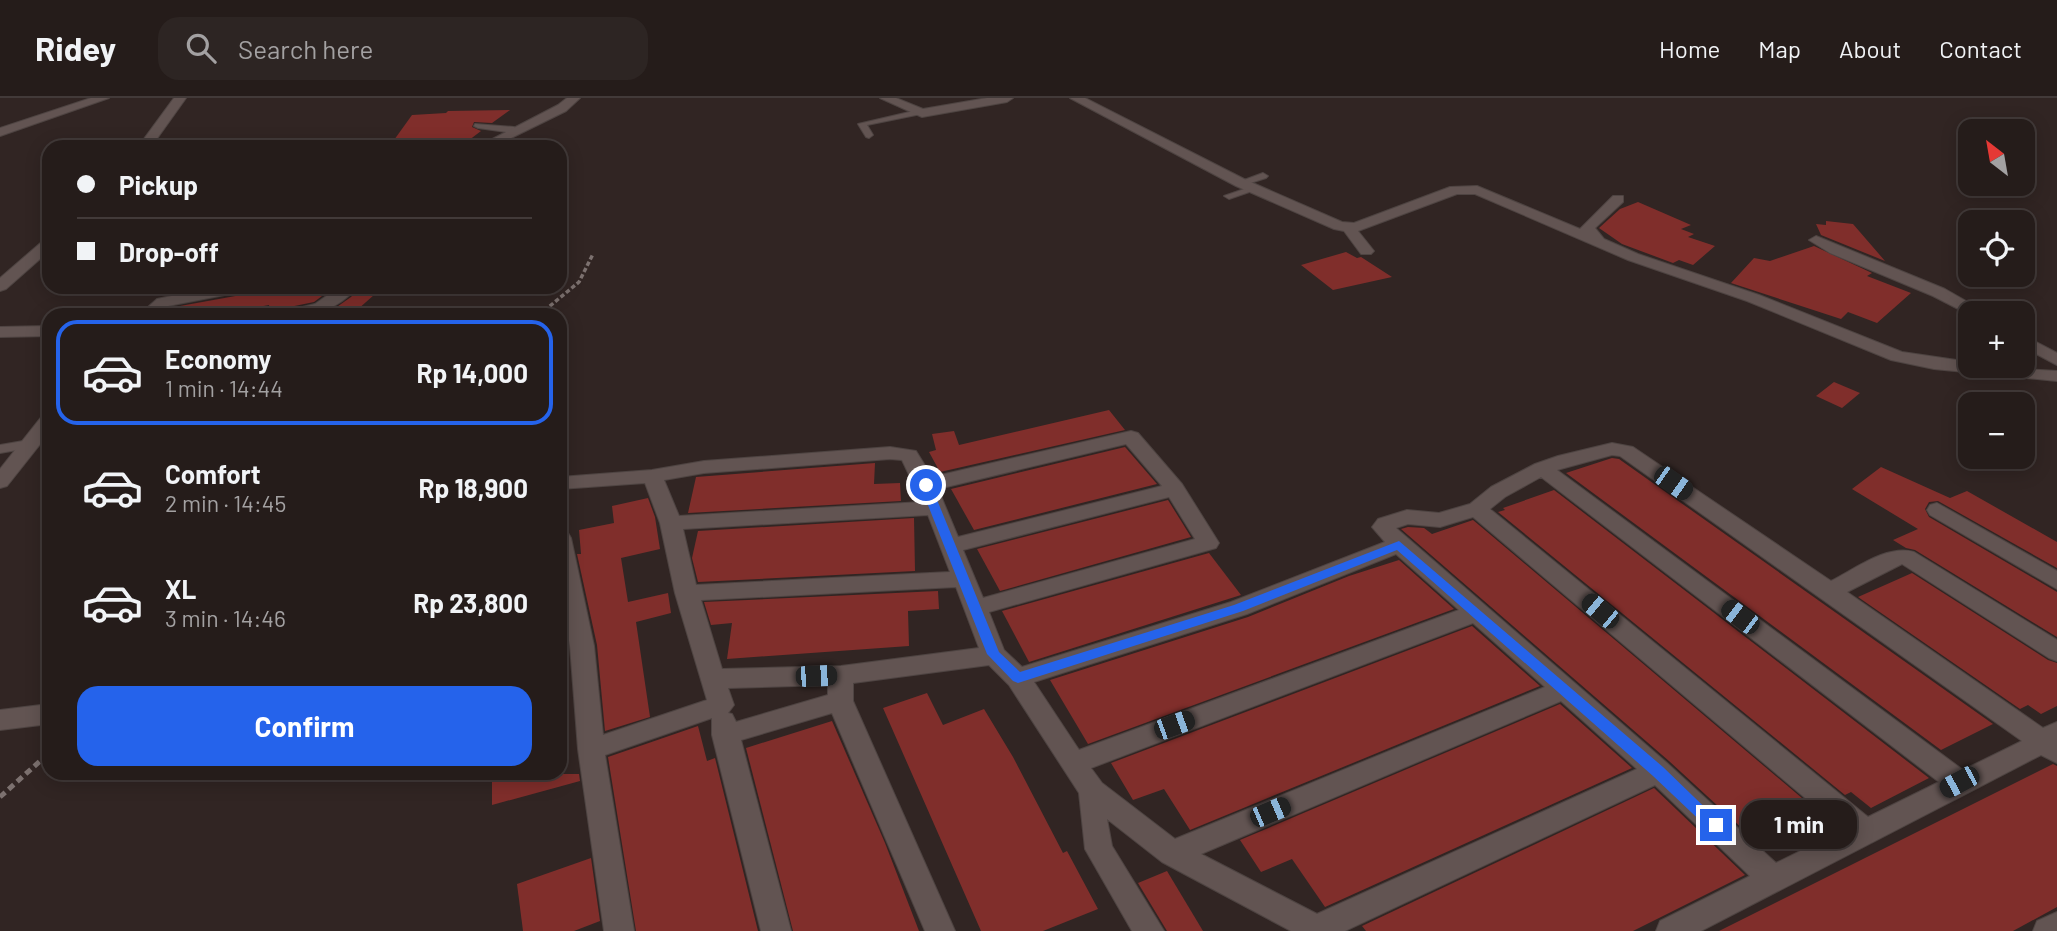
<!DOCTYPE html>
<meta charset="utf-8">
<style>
:root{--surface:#251c1a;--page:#2d2523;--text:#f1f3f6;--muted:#a3a1a2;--line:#423a39;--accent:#2563eb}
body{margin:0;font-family:Barlow,sans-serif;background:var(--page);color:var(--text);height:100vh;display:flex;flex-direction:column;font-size:26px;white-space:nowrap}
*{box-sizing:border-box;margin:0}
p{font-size:23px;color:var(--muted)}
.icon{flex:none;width:38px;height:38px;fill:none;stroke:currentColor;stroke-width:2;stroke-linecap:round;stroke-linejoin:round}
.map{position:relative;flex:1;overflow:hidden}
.drawer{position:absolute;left:42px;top:210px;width:525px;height:472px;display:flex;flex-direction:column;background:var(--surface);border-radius:21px;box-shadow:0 4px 18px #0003,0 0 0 2px var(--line)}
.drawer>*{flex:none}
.banner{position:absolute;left:42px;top:42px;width:525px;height:154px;border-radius:21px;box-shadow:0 4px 18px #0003,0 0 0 2px var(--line);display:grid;align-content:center;height:154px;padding:0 35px;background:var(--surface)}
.needle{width:46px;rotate:329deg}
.fabs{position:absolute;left:1958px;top:21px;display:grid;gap:14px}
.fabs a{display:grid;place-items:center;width:77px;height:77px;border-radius:14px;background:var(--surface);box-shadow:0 4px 18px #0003,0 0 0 2px var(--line);font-size:35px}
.end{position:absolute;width:32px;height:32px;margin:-16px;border:9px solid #2563eb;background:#fff;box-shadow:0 0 0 4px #fff}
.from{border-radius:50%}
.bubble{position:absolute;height:49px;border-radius:21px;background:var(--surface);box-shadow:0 4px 18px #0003,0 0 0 2px var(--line);font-size:23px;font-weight:700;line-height:49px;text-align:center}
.car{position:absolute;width:21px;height:42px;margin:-21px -10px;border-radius:9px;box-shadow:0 0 5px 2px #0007;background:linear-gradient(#222 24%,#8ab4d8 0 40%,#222 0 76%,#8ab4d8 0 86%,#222 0)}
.banner b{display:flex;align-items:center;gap:24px;height:66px;font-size:26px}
.banner b+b{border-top:2px solid var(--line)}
.banner i{width:18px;height:18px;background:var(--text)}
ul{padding:12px 0 0;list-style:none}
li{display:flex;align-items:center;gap:21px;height:105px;margin:0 14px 10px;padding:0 21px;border:4px solid transparent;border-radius:21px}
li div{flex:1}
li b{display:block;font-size:26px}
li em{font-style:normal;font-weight:700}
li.current{border-color:var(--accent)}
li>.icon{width:63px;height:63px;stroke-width:1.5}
.primary-button{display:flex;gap:14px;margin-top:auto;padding:14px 35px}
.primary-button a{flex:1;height:80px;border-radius:21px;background:var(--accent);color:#fff;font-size:28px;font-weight:700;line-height:80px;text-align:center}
header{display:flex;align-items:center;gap:42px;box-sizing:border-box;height:98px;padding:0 35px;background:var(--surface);border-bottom:2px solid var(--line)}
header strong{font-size:33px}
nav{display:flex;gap:38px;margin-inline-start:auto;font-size:24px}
.search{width:490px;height:63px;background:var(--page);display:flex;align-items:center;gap:18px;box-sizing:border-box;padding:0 24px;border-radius:21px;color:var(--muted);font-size:26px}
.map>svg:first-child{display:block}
</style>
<header>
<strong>Ridey</strong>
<div class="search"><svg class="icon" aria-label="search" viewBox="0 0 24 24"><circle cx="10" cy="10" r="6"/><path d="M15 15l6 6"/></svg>Search here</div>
<nav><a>Home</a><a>Map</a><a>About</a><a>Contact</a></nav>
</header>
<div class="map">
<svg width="2057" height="833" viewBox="0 0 2057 833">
<rect width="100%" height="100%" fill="#312523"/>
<g fill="#802e2b">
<path d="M 510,12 L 492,25 L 474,24 L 472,29 L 481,33 L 460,49 L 389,49 L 412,17 L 446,15 L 448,13 Z"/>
<path d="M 1638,104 L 1691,127 L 1681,131 L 1694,136 L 1688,139 L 1715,148 L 1693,167 L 1679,162 L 1673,165 L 1622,146 L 1599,130 L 1620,111 Z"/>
<path d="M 1826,123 L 1853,126 L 1885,163 L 1821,137 L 1816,126 L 1826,127 Z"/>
<path d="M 1814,148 L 1872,175 L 1867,178 L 1911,195 L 1877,225 L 1848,214 L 1841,221 L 1731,185 L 1754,160 L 1770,163 Z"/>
<path d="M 1346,154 L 1357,160 L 1361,159 L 1392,179 L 1333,192 L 1301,167 Z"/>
<path d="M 250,189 L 334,189 L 314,204 L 270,213 L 269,207 L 213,217 L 161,217 L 169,210 L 241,197 Z"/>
<path d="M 360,189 L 383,189 L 357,212 L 334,211 L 351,199 Z"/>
<path d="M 1834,284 L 1860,295 L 1842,310 L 1816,298 Z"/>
<path d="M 1109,312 L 1125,332 L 940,374 L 929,354 L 936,352 L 932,336 L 954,333 L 959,347 Z"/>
<path d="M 1125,349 L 1157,386 L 974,432 L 951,391 Z"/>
<path d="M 1612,360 L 1619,361 L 1993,626 L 1941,652 L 1566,375 Z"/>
<path d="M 875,365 L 874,386 L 900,385 L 901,403 L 688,415 L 696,379 Z"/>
<path d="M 1881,369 L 1950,400 L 1967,393 L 2057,444 L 2057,470 L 1938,403 L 1929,404 L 1925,411 L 1929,419 L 2057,494 L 2057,539 L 1915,452 L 1906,450 L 1893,442 L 1918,431 L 1852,391 Z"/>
<path d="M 1554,392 L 1929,680 L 1871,710 L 1851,694 L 1845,697 L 1498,414 L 1505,412 L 1503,410 Z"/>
<path d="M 648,400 L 655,419 L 660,451 L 621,460 L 628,504 L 668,495 L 671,515 L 636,524 L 650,619 L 605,633 L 597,547 L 577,456 L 581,456 L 579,432 L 614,425 L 612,408 Z"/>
<path d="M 1168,402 L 1191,439 L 1000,493 L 977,451 Z"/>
<path d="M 914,420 L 915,473 L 698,484 L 692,460 L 698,433 Z"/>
<path d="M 1473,422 L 1816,712 L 1756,743 L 1669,663 L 1401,431 L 1408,429 L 1424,430 L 1432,436 Z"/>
<path d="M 1209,455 L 1241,497 L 1029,564 L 1002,513 Z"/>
<path d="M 1399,462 L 1454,511 L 1088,646 L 1050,582 L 1248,519 L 1349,478 Z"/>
<path d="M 1912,475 L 2048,562 L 2057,565 L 2057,608 L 2041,616 L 2028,607 L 2020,611 L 1858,499 Z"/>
<path d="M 938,493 L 939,511 L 908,513 L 909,548 L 727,561 L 732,525 L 711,527 L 704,504 Z"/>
<path d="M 1472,528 L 1540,588 L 1190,732 L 1164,691 L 1133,702 L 1111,665 Z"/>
<path d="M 927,595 L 943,627 L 984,611 L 1013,659 L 1063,755 L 1067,753 L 1098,811 L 1043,833 L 981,833 L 883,610 Z"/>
<path d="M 1560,606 L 1632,670 L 1325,809 L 1292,761 L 1261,774 L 1240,742 Z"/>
<path d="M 832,623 L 885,745 L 919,833 L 793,833 L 746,650 Z"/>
<path d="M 698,628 L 707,663 L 715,660 L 758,833 L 636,833 L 608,659 Z"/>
<path d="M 2053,666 L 2057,668 L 2057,809 L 2013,833 L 1719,833 Z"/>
<path d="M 492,676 L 579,676 L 580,683 L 492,707 Z"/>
<path d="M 1654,690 L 1745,777 L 1633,833 L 1366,833 L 1362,828 Z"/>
<path d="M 591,760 L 600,823 L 574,833 L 523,833 L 517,786 Z"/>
<path d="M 1167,773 L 1203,833 L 1167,833 L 1138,785 Z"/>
</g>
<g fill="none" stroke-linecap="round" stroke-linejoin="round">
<g stroke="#4e4442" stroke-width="2">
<g id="lane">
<path d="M 918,12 L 921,12 L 921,16 L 867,27 L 873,37 L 869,40 L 866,39 L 858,26 Z"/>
<path d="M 475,26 L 514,29 L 518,32 L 514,35 L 478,30 L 474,28 Z"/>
<path d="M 1263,75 L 1268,78 L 1266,80 L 1241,88 L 1236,85 Z"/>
<path d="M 1250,89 L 1258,91 L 1229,101 L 1224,98 Z"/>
<path d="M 29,342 L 34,343 L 35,346 L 34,349 L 0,355 L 0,347 Z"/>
</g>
</g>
<g stroke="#4e4442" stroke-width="2">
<g id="street">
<path d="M 91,0 L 109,0 L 0,38 L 0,30 Z"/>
<path d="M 174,0 L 186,0 L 151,49 L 138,49 Z"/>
<path d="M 567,0 L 580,0 L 566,13 L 493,49 L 477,49 L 558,7 Z"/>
<path d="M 880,0 L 896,0 L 923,11 L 987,0 L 1013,0 L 1007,4 L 922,19 Z"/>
<path d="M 1070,0 L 1085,0 L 1246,82 L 1342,124 L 1354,125 L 1450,89 L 1477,88 L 1580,131 L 1613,98 L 1623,98 L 1623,104 L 1595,130 L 1604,141 L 1638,156 L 1759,197 L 1902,254 L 1970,264 L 1970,268 L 2057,273 L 2057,283 L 1934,271 L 1891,262 L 1747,203 L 1628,162 L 1475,96 L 1457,96 L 1358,133 L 1374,153 L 1371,156 L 1361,156 L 1344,133 L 1334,131 L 1236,88 Z"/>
<path d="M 1816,138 L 1945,191 L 1987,215 L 1970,217 L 1933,198 L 1830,155 L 1809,142 Z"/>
<path d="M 49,140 L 49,153 L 6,191 L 0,193 L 0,180 L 44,142 Z"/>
<path d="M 215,189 L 248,189 L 240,194 L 168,208 L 157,217 L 139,217 L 157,201 Z"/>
<path d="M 339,189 L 357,189 C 337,213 314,217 284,217 L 286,213 L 315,206 Z"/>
<path d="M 49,228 L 49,238 L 0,239 L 0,229 Z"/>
<path d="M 2023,237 L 2057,255 L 2057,267 L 2023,249 Z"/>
<path d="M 49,316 L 49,335 L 7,388 L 0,390 L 0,371 L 42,318 Z"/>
<path d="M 1131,333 L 1138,335 L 1182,386 L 1219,445 L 1216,450 L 989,514 L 1004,552 L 1022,569 L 1231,504 L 1385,444 L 1372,429 L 1378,421 L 1407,412 L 1439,415 L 1470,406 L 1491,389 L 1535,366 L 1558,358 L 1612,345 L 1633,349 L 1831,483 C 1855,471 1887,446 1914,454 L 2057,542 L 2057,563 L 2049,560 L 1902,466 L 1847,494 L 2043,630 L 2057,624 L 2057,665 L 2041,657 L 1701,833 L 1656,833 L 1660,823 L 1750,778 L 1655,687 L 1345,833 L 1291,833 L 1162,764 L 1107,721 L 1112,748 L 1164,833 L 1132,833 L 1085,751 L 1079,695 L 1009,587 L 989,567 L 853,585 L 853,603 L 955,833 L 925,833 L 832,615 L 741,642 L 791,833 L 761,833 L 712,637 L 712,620 L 605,657 L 634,833 L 604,833 L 578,651 L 570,548 L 560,496 L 560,433 L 568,435 L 571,440 L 594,548 L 603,637 L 707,602 L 675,495 L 660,425 L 645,385 L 560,391 L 560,379 L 652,372 L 704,363 L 890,349 L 916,353 L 932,379 ZM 1126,346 L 1162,388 L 958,439 L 938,391 ZM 1612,357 L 1620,358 L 2022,643 L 1963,672 L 1557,372 ZM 890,361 L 902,362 L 922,404 L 679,418 L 664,382 L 704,375 ZM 1541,379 L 1939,684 L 1868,719 L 1490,411 L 1505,399 ZM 1169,399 L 1195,441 L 983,500 L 963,452 ZM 928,417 L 950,474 L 696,487 L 683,431 ZM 1473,419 L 1843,732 L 1776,765 L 1667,665 L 1396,430 L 1408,426 L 1440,429 ZM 1396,456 L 1459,512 L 1079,652 L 1034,584 L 1247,516 ZM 956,489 L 979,550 L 841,568 L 722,571 L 701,502 ZM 1473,525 L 1545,589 L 1175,741 L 1102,685 L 1091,670 ZM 828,587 L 828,597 L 736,624 L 732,616 L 728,615 L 734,607 L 728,590 ZM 1561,603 L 1637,671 L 1317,816 L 1201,756 Z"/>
<path d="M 1937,405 L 2057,473 L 2057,491 L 1930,417 L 1927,412 L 1930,407 Z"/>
<path d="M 49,606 L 49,626 L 0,632 L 0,612 Z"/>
<path d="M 2057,814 L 2057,833 L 2033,833 L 2037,823 Z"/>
</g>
</g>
<path stroke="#7c716f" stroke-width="3.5" stroke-dasharray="4.5 2.5" stroke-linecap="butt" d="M 539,217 L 579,184 L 593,156"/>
<path stroke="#7c716f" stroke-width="5" stroke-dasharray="7 4.5" stroke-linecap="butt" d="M 0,699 L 49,655"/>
<use href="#lane" fill="#625452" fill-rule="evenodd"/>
<use href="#street" fill="#625452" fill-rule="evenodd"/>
</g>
<path fill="#2563eb" d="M 926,383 L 931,387 L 999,554 L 1020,574 L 1234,507 L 1399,443 L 1663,669 L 1723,727 L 1716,734 L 1710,732 L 1653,678 L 1397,452 L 1243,513 L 1018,585 L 1013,583 L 987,556 L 920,387 Z"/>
</svg>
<div class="fabs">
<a><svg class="needle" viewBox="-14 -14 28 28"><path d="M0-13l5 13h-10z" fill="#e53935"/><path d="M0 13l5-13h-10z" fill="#a3a1a2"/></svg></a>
<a><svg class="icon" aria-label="locate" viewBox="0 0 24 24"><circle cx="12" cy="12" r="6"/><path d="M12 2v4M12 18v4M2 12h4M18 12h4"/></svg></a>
<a>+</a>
<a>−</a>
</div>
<i class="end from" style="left:926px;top:387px"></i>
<i class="end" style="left:1716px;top:727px"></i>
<div class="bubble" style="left:1741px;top:702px;width:116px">1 min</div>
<i class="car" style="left:1673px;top:385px;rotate:125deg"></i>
<i class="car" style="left:1600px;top:513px;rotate:310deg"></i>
<i class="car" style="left:1740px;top:519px;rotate:307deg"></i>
<i class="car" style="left:816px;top:578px;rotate:88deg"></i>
<i class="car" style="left:1174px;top:627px;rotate:70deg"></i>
<i class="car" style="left:1959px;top:684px;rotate:242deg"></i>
<i class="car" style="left:1270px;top:714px;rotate:67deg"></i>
<div class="banner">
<b><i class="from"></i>Pickup</b>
<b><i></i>Drop-off</b>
</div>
<section class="drawer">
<ul>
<li class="current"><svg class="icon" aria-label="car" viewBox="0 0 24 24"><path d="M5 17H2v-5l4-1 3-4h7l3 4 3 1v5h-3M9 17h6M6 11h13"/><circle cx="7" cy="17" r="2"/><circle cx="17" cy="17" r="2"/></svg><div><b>Economy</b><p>1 min · 14:44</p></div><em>Rp 14,000</em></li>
<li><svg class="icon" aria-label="car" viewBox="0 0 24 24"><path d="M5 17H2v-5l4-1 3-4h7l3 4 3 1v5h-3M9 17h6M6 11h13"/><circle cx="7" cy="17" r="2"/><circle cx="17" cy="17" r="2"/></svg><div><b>Comfort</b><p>2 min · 14:45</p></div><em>Rp 18,900</em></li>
<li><svg class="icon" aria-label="car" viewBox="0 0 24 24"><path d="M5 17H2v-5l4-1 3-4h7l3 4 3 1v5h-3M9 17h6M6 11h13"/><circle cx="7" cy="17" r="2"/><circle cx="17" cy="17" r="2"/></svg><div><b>XL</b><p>3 min · 14:46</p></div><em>Rp 23,800</em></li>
</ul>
<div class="primary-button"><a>Confirm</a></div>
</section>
</div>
